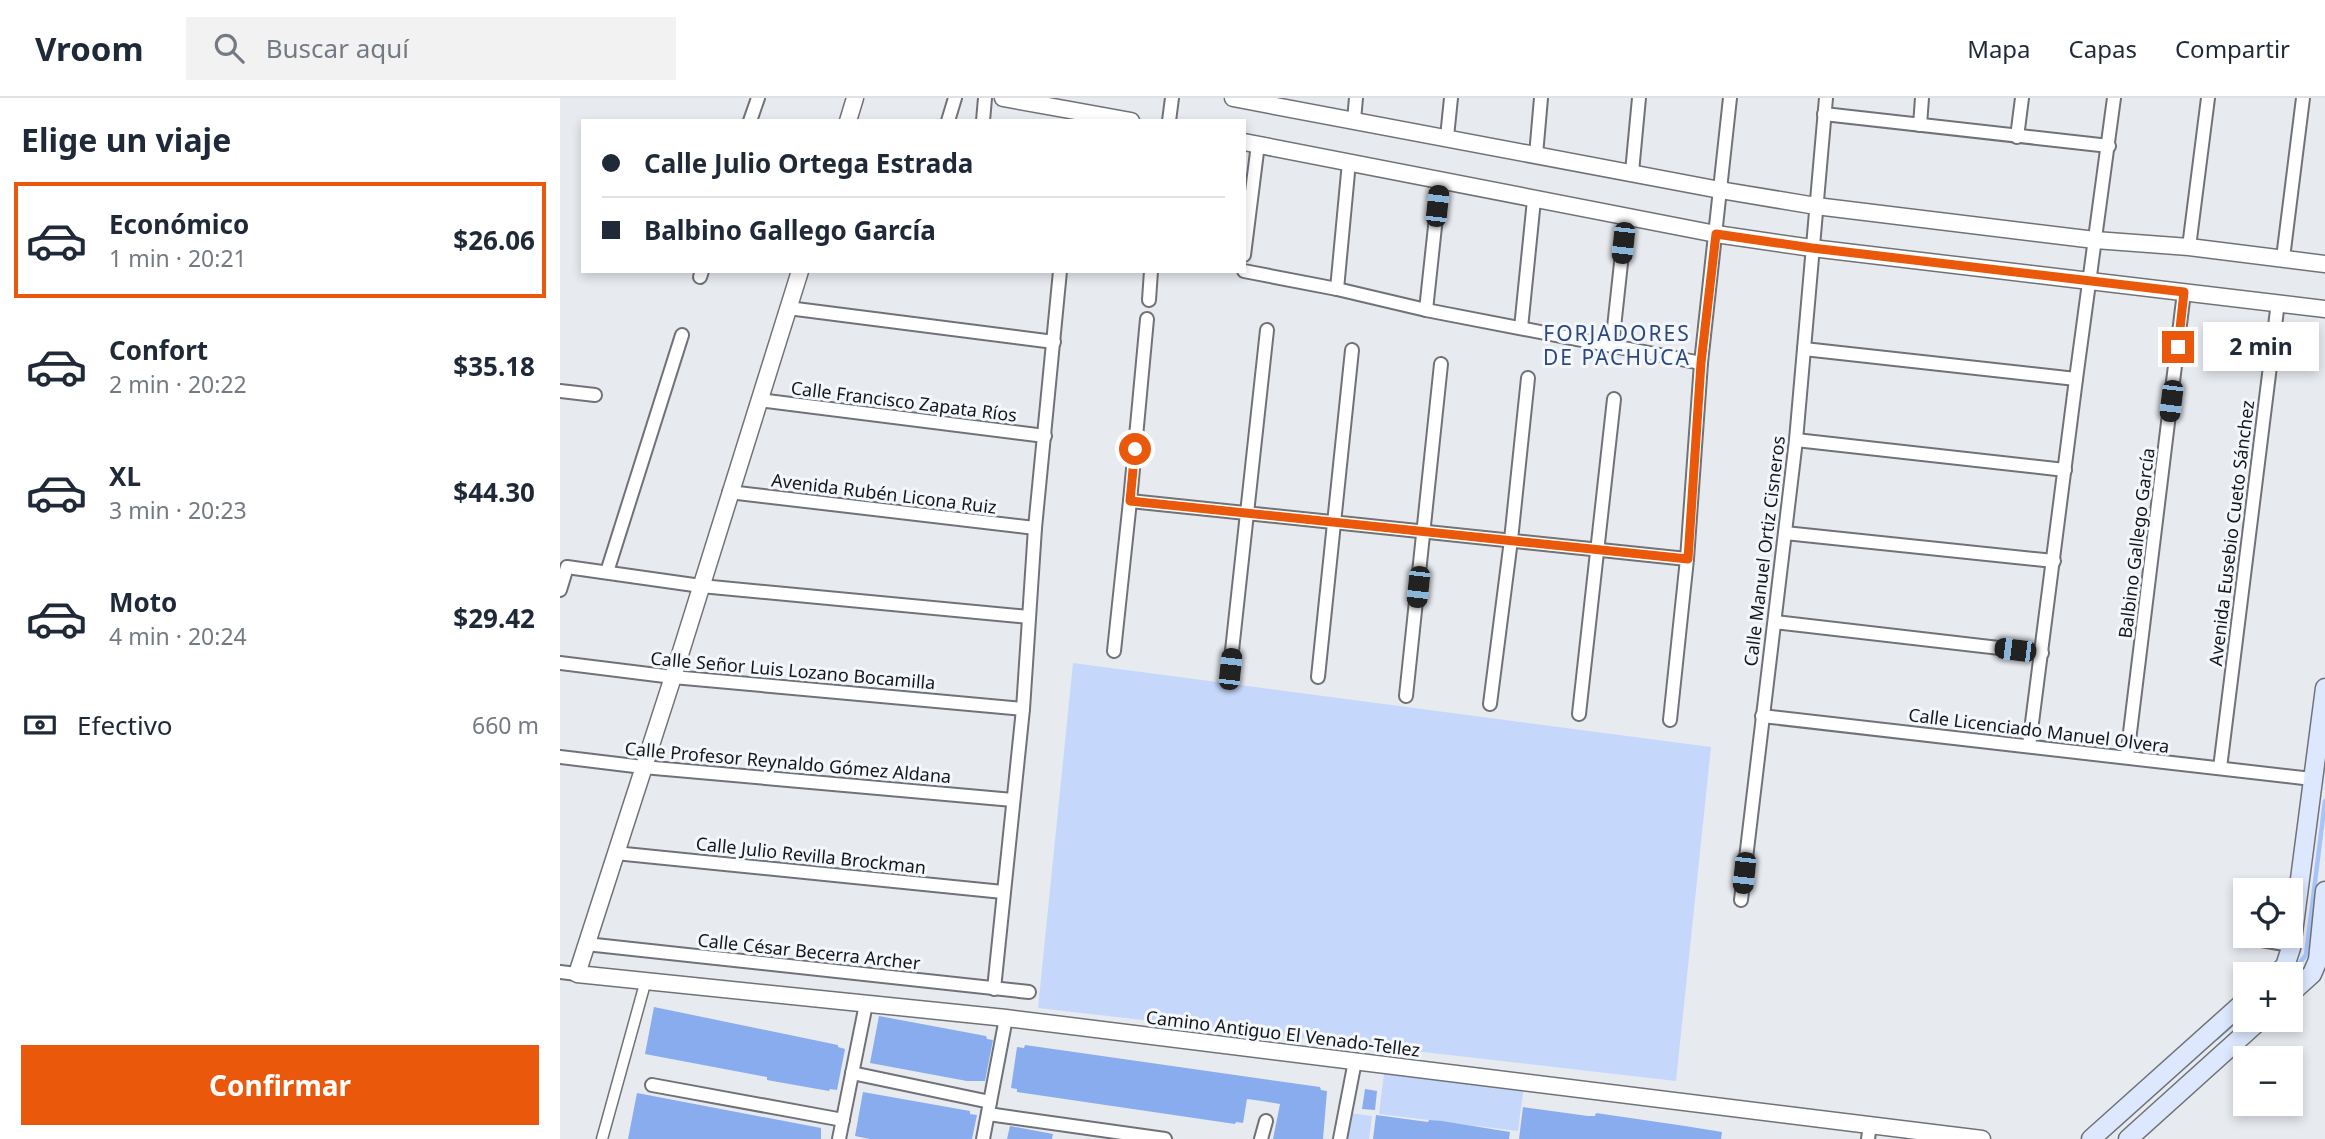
<!DOCTYPE html>
<html lang="es">
<meta charset="utf-8">
<style>
:root{--surface:#fff;--page:#f2f2f3;--text:#1f2937;--muted:#747a83;--line:#e0e1e3;--accent:#ea580c}
body{margin:0;font-family:"Noto Sans",sans-serif;background:var(--page);color:var(--text);height:100vh;display:flex;flex-direction:column;font-size:26px;white-space:nowrap}
*{box-sizing:border-box;margin:0}
p{font-size:23px;color:var(--muted)}
.icon{flex:none;width:38px;height:38px;fill:none;stroke:currentColor;stroke-width:2;stroke-linecap:round;stroke-linejoin:round}
.map{position:relative;flex:1;overflow:hidden}
.panel{display:flex;flex-direction:column;background:var(--surface);width:560px}
.panel>*{flex:none}
.banner{position:absolute;left:21px;top:21px;width:665px;height:154px;border-radius:0px;box-shadow:0 4px 10px #0003;display:grid;align-content:center;height:154px;padding:0 21px;background:var(--surface)}
.fabs{position:absolute;left:1673px;top:780px;display:grid;gap:14px}
.fabs a{display:grid;place-items:center;width:70px;height:70px;border-radius:0px;background:var(--surface);box-shadow:0 4px 10px #0003;font-size:35px}
.end{position:absolute;width:32px;height:32px;margin:-16px;border:9px solid #ea580c;background:#fff;box-shadow:0 0 0 4px #fff}
.from{border-radius:50%}
.bubble{position:absolute;height:49px;border-radius:0px;background:var(--surface);box-shadow:0 4px 10px #0003;font-size:23px;font-weight:700;line-height:49px;text-align:center}
.car{position:absolute;width:21px;height:42px;margin:-21px -10px;border-radius:9px;box-shadow:0 0 5px 2px #0007;background:linear-gradient(#222 24%,#8ab4d8 0 40%,#222 0 76%,#8ab4d8 0 86%,#222 0)}
.banner b{display:flex;align-items:center;gap:24px;height:66px;font-size:26px}
.banner b+b{border-top:2px solid var(--line)}
.banner i{width:18px;height:18px;background:var(--text)}
ul{padding:0;list-style:none}
li{display:flex;align-items:center;gap:21px;height:116px;margin:0 14px 10px;padding:0 7px;border:4px solid transparent;border-radius:0px}
li div{flex:1}
li b{display:block;font-size:26px}
li em{font-style:normal;font-weight:700}
li.current{border-color:var(--accent)}
li>.icon{width:63px;height:63px;stroke-width:1.5}
h2{padding:0 21px;font-size:32px;line-height:84px}
.pay{display:flex;align-items:center;gap:18px;height:77px;padding:0 21px;font-size:26px}
.pay p{margin-inline-start:auto}
.button{display:flex;gap:14px;margin-top:auto;padding:14px 21px}
.button a{flex:1;height:80px;border-radius:0px;background:var(--accent);color:#fff;font-size:28px;font-weight:700;line-height:80px;text-align:center}
header{display:flex;align-items:center;gap:42px;box-sizing:border-box;height:98px;padding:0 35px;background:var(--surface);border-bottom:2px solid var(--line)}
header strong{font-size:33px}
nav{display:flex;gap:38px;margin-inline-start:auto;font-size:24px}
.search{width:490px;height:63px;background:var(--page);display:flex;align-items:center;gap:18px;box-sizing:border-box;padding:0 24px;border-radius:0px;color:var(--muted);font-size:26px}
main{display:flex;flex:1;min-height:0}
.map>svg:first-child{display:block}
</style>
<header>
<strong>Vroom</strong>
<div class="search"><svg class="icon" aria-label="search" viewBox="0 0 24 24"><circle cx="10" cy="10" r="6"/><path d="M15 15l6 6"/></svg>Buscar aquí</div>
<nav><a>Mapa</a><a>Capas</a><a>Compartir</a></nav>
</header>
<main>
<section class="panel">
<h2>Elige un viaje</h2>
<ul>
<li class="current"><svg class="icon" aria-label="car" viewBox="0 0 24 24"><path d="M5 17H2v-5l4-1 3-4h7l3 4 3 1v5h-3M9 17h6M6 11h13"/><circle cx="7" cy="17" r="2"/><circle cx="17" cy="17" r="2"/></svg><div><b>Económico</b><p>1 min · 20:21</p></div><em>$26.06</em></li>
<li><svg class="icon" aria-label="car" viewBox="0 0 24 24"><path d="M5 17H2v-5l4-1 3-4h7l3 4 3 1v5h-3M9 17h6M6 11h13"/><circle cx="7" cy="17" r="2"/><circle cx="17" cy="17" r="2"/></svg><div><b>Confort</b><p>2 min · 20:22</p></div><em>$35.18</em></li>
<li><svg class="icon" aria-label="car" viewBox="0 0 24 24"><path d="M5 17H2v-5l4-1 3-4h7l3 4 3 1v5h-3M9 17h6M6 11h13"/><circle cx="7" cy="17" r="2"/><circle cx="17" cy="17" r="2"/></svg><div><b>XL</b><p>3 min · 20:23</p></div><em>$44.30</em></li>
<li><svg class="icon" aria-label="car" viewBox="0 0 24 24"><path d="M5 17H2v-5l4-1 3-4h7l3 4 3 1v5h-3M9 17h6M6 11h13"/><circle cx="7" cy="17" r="2"/><circle cx="17" cy="17" r="2"/></svg><div><b>Moto</b><p>4 min · 20:24</p></div><em>$29.42</em></li>
</ul>
<div class="pay"><svg class="icon" aria-label="cash" viewBox="0 0 24 24"><path d="M3 7h18v10H3z"/><circle cx="12" cy="12" r="2"/></svg>Efectivo<p>660 m</p></div>
<div class="button"><a>Confirmar</a></div>
</section>
<div class="map">
<svg width="1765" height="1041" viewBox="0 0 1765 1041">
<rect width="100%" height="100%" fill="#e7eaef"/>
<g fill="#c5d8fb">
<path d="M 513,565 L 1151,649 L 1116,983 L 478,910 Z"/>
<path d="M 825,968 L 964,988 L 958,1033 L 819,1016 Z"/>
<path d="M 790,1015 L 812,1018 L 809,1041 L 787,1041 Z"/>
</g>
<g fill="none" stroke-linecap="round" stroke-linejoin="round">
<g stroke="#a7c4fa" stroke-width="4.5">
<path d="M 1730,877 L 1746,857 L 1765,703"/>
<path d="M 1657,940 L 1685,915"/>
</g>
</g>
<g fill="#89acef">
<path d="M 94,909 L 278,947 L 278,949 L 285,951 L 277,992 L 270,991 L 269,993 L 218,984 L 207,982 L 207,979 L 85,956 Z"/>
<path d="M 319,918 L 426,938 L 427,941 L 433,942 L 425,983 L 407,983 L 310,965 Z"/>
<path d="M 465,947 L 760,989 L 761,992 L 767,993 L 763,1041 L 713,1041 L 720,1006 L 702,1003 L 687,1001 L 683,1025 L 676,1024 L 675,1026 L 457,994 L 457,991 L 451,990 L 457,949 L 464,950 Z"/>
<path d="M 805,991 L 817,993 L 815,1012 L 802,1011 Z"/>
<path d="M 303,994 L 410,1013 L 410,1016 L 417,1017 L 412,1041 L 310,1041 L 295,1038 Z"/>
<path d="M 77,995 L 261,1030 L 261,1041 L 68,1041 Z"/>
<path d="M 963,1009 L 1028,1018 L 1035,1018 L 1036,1015 L 1125,1028 L 1162,1034 L 1161,1041 L 959,1041 Z"/>
<path d="M 816,1017 L 868,1024 L 869,1022 L 882,1023 L 950,1034 L 949,1041 L 813,1041 Z"/>
<path d="M 450,1028 L 493,1036 L 492,1041 L 447,1041 Z"/>
</g>
<g fill="none" stroke-linecap="round" stroke-linejoin="round">
<g stroke="#707277" stroke-width="10">
<path id="service" d="M 1685,809 L 1682,809 L 1679,841 L 1729,850"/>
</g>
<g stroke="#707277" stroke-width="13">
<path id="pedestrian" d="M 42,1041 L 86,882"/>
</g>
<g stroke="#707277" stroke-width="16">
<g id="minor">
<path d="M 1264,16 L 1549,48"/>
<path d="M 794,22 L 796,0"/>
<path d="M 190,23 L 198,0"/>
<path d="M 388,23 L 395,0"/>
<path d="M 423,23 L 425,0"/>
<path d="M 609,23 L 612,0"/>
<path d="M 1360,27 L 1362,0"/>
<path d="M 887,39 L 891,0"/>
<path d="M 1457,39 L 1462,0"/>
<path d="M 976,57 L 981,0"/>
<path d="M 1072,74 L 1079,0"/>
<path d="M 1629,149 L 1648,0"/>
<path d="M 684,157 L 698,46"/>
<path d="M 1723,160 L 1743,0"/>
<path d="M 684,173 L 777,191 L 866,212 L 1141,265"/>
<path d="M 140,179 L 142,173"/>
<path d="M 777,191 L 789,64"/>
<path d="M 589,202 L 591,173"/>
<path d="M 228,210 L 494,244"/>
<path d="M 866,212 L 880,82"/>
<path d="M 961,230 L 974,102"/>
<path d="M 1052,248 L 1066,119"/>
<path d="M 1244,251 L 1516,281"/>
<path d="M 0,293 L 35,297"/>
<path d="M 199,302 L 485,338"/>
<path d="M 1236,342 L 1505,372"/>
<path d="M 169,394 L 475,430"/>
<path d="M 570,403 L 1127,461"/>
<path d="M 1225,435 L 1494,463"/>
<path d="M 47,474 L 122,237"/>
<path d="M 0,492 L 7,469 L 141,488 L 469,519"/>
<path d="M 1215,524 L 1482,555"/>
<path d="M 554,553 L 570,403 L 587,221"/>
<path d="M 0,565 L 113,579 L 463,611"/>
<path d="M 670,571 L 707,232"/>
<path d="M 758,579 L 792,252"/>
<path d="M 846,598 L 881,266"/>
<path d="M 930,606 L 951,442 L 968,280"/>
<path d="M 1019,616 L 1054,301"/>
<path d="M 1202,618 L 1752,681"/>
<path d="M 1110,622 L 1127,461 L 1141,265 L 1170,0"/>
<path d="M 1469,648 L 1516,281 L 1554,0"/>
<path d="M 0,659 L 83,669 L 453,702"/>
<path d="M 1567,659 L 1624,194"/>
<path d="M 1660,670 L 1718,204"/>
<path d="M 55,755 L 443,794"/>
<path d="M 1181,802 L 1236,342 L 1266,0"/>
<path d="M 26,846 L 469,894"/>
<path d="M 0,874 L 17,876"/>
<path d="M 434,891 L 463,611 L 475,430 L 500,173"/>
<path d="M 292,975 L 430,1004"/>
<path d="M 92,987 L 283,1022"/>
<path d="M 428,1016 L 605,1041"/>
<path d="M 279,1041 L 306,906"/>
<path d="M 423,1041 L 446,920"/>
<path d="M 701,1041 L 706,1023"/>
<path d="M 780,1041 L 795,963"/>
<path d="M 1308,1041 L 1310,1027"/>
</g>
</g>
<g stroke="#707277" stroke-width="19">
<g id="tertiary">
<path d="M 443,0 L 571,23"/>
<path d="M 673,0 L 1160,92 L 1256,108 L 1535,142 L 1629,149 L 1765,166"/>
<path d="M 288,23 L 295,0"/>
<path d="M 684,44 L 1156,136 L 1252,150 L 1765,211"/>
<path d="M 240,173 L 113,579 L 17,876 L 446,920 L 1422,1041"/>
</g>
</g>
<g stroke="#707277" stroke-width="21">
<g id="secondary">
<path d="M 1715,877 L 1725,868 L 1731,850 L 1765,590"/>
<path d="M 1731,895 L 1752,876 L 1758,862 L 1765,793"/>
<path d="M 1531,1041 L 1685,903"/>
<path d="M 1568,1041 L 1700,922"/>
</g>
</g>
<use href="#service" stroke="#fff" stroke-width="6"/>
<use href="#pedestrian" stroke="#fff" stroke-width="10"/>
<use href="#minor" stroke="#fff" stroke-width="12"/>
<use href="#tertiary" stroke="#fff" stroke-width="16"/>
<use href="#secondary" stroke="#dde8fe" stroke-width="18"/>
</g>
<g fill="none" stroke-linecap="round" stroke-linejoin="round">
<path stroke="#ea580c" stroke-width="9" d="M 575,351 L 570,403 L 1128,461 L 1141,265 L 1156,136 L 1252,150 L 1624,194 L 1618,249"/>
</g>
<g text-anchor="middle" dominant-baseline="central" stroke-width="6" stroke-linejoin="round" paint-order="stroke">
<g font-size="18" fill="#151617" stroke="#f4f7fc">
<text transform="translate(344 303) rotate(7)">Calle Francisco Zapata Ríos</text>
<text transform="translate(324 395) rotate(7)">Avenida Rubén Licona Ruiz</text>
<text transform="translate(1671 435) rotate(-83)">Avenida Eusebio Cueto Sánchez</text>
<text transform="translate(1576 445) rotate(-83)">Balbino Gallego García</text>
<text transform="translate(1204 453) rotate(-83)">Calle Manuel Ortiz Cisneros</text>
<text transform="translate(233 572) rotate(5)">Calle Señor Luis Lozano Bocamilla</text>
<text transform="translate(1479 632) rotate(7)">Calle Licenciado Manuel Olvera</text>
<text transform="translate(228 664) rotate(5)">Calle Profesor Reynaldo Gómez Aldana</text>
<text transform="translate(251 757) rotate(6)">Calle Julio Revilla Brockman</text>
<text transform="translate(249 853) rotate(6)">Calle César Becerra Archer</text>
<text transform="translate(723 935) rotate(7)">Camino Antiguo El Venado-Tellez</text>
</g>
<g font-size="21" letter-spacing="2" fill="#2c487f" stroke="#f4f7fc">
<text x="1057" y="235">FORJADORES<tspan x="1057" dy="24">DE PACHUCA</tspan></text>
</g>
</g>
</svg>
<div class="fabs">
<a><svg class="icon" aria-label="locate" viewBox="0 0 24 24"><circle cx="12" cy="12" r="6"/><path d="M12 2v4M12 18v4M2 12h4M18 12h4"/></svg></a>
<a>+</a>
<a>−</a>
</div>
<i class="end from" style="left:575px;top:351px"></i>
<i class="end" style="left:1618px;top:249px"></i>
<div class="bubble" style="left:1643px;top:224px;width:116px">2 min</div>
<i class="car" style="left:877px;top:108px;rotate:6deg"></i>
<i class="car" style="left:1063px;top:145px;rotate:186deg"></i>
<i class="car" style="left:1611px;top:303px;rotate:187deg"></i>
<i class="car" style="left:858px;top:489px;rotate:186deg"></i>
<i class="car" style="left:1455px;top:552px;rotate:277deg"></i>
<i class="car" style="left:670px;top:571px;rotate:6deg"></i>
<i class="car" style="left:1184px;top:775px;rotate:186deg"></i>
<div class="banner">
<b><i class="from"></i>Calle Julio Ortega Estrada</b>
<b><i></i>Balbino Gallego García</b>
</div>
</div>
</main>
